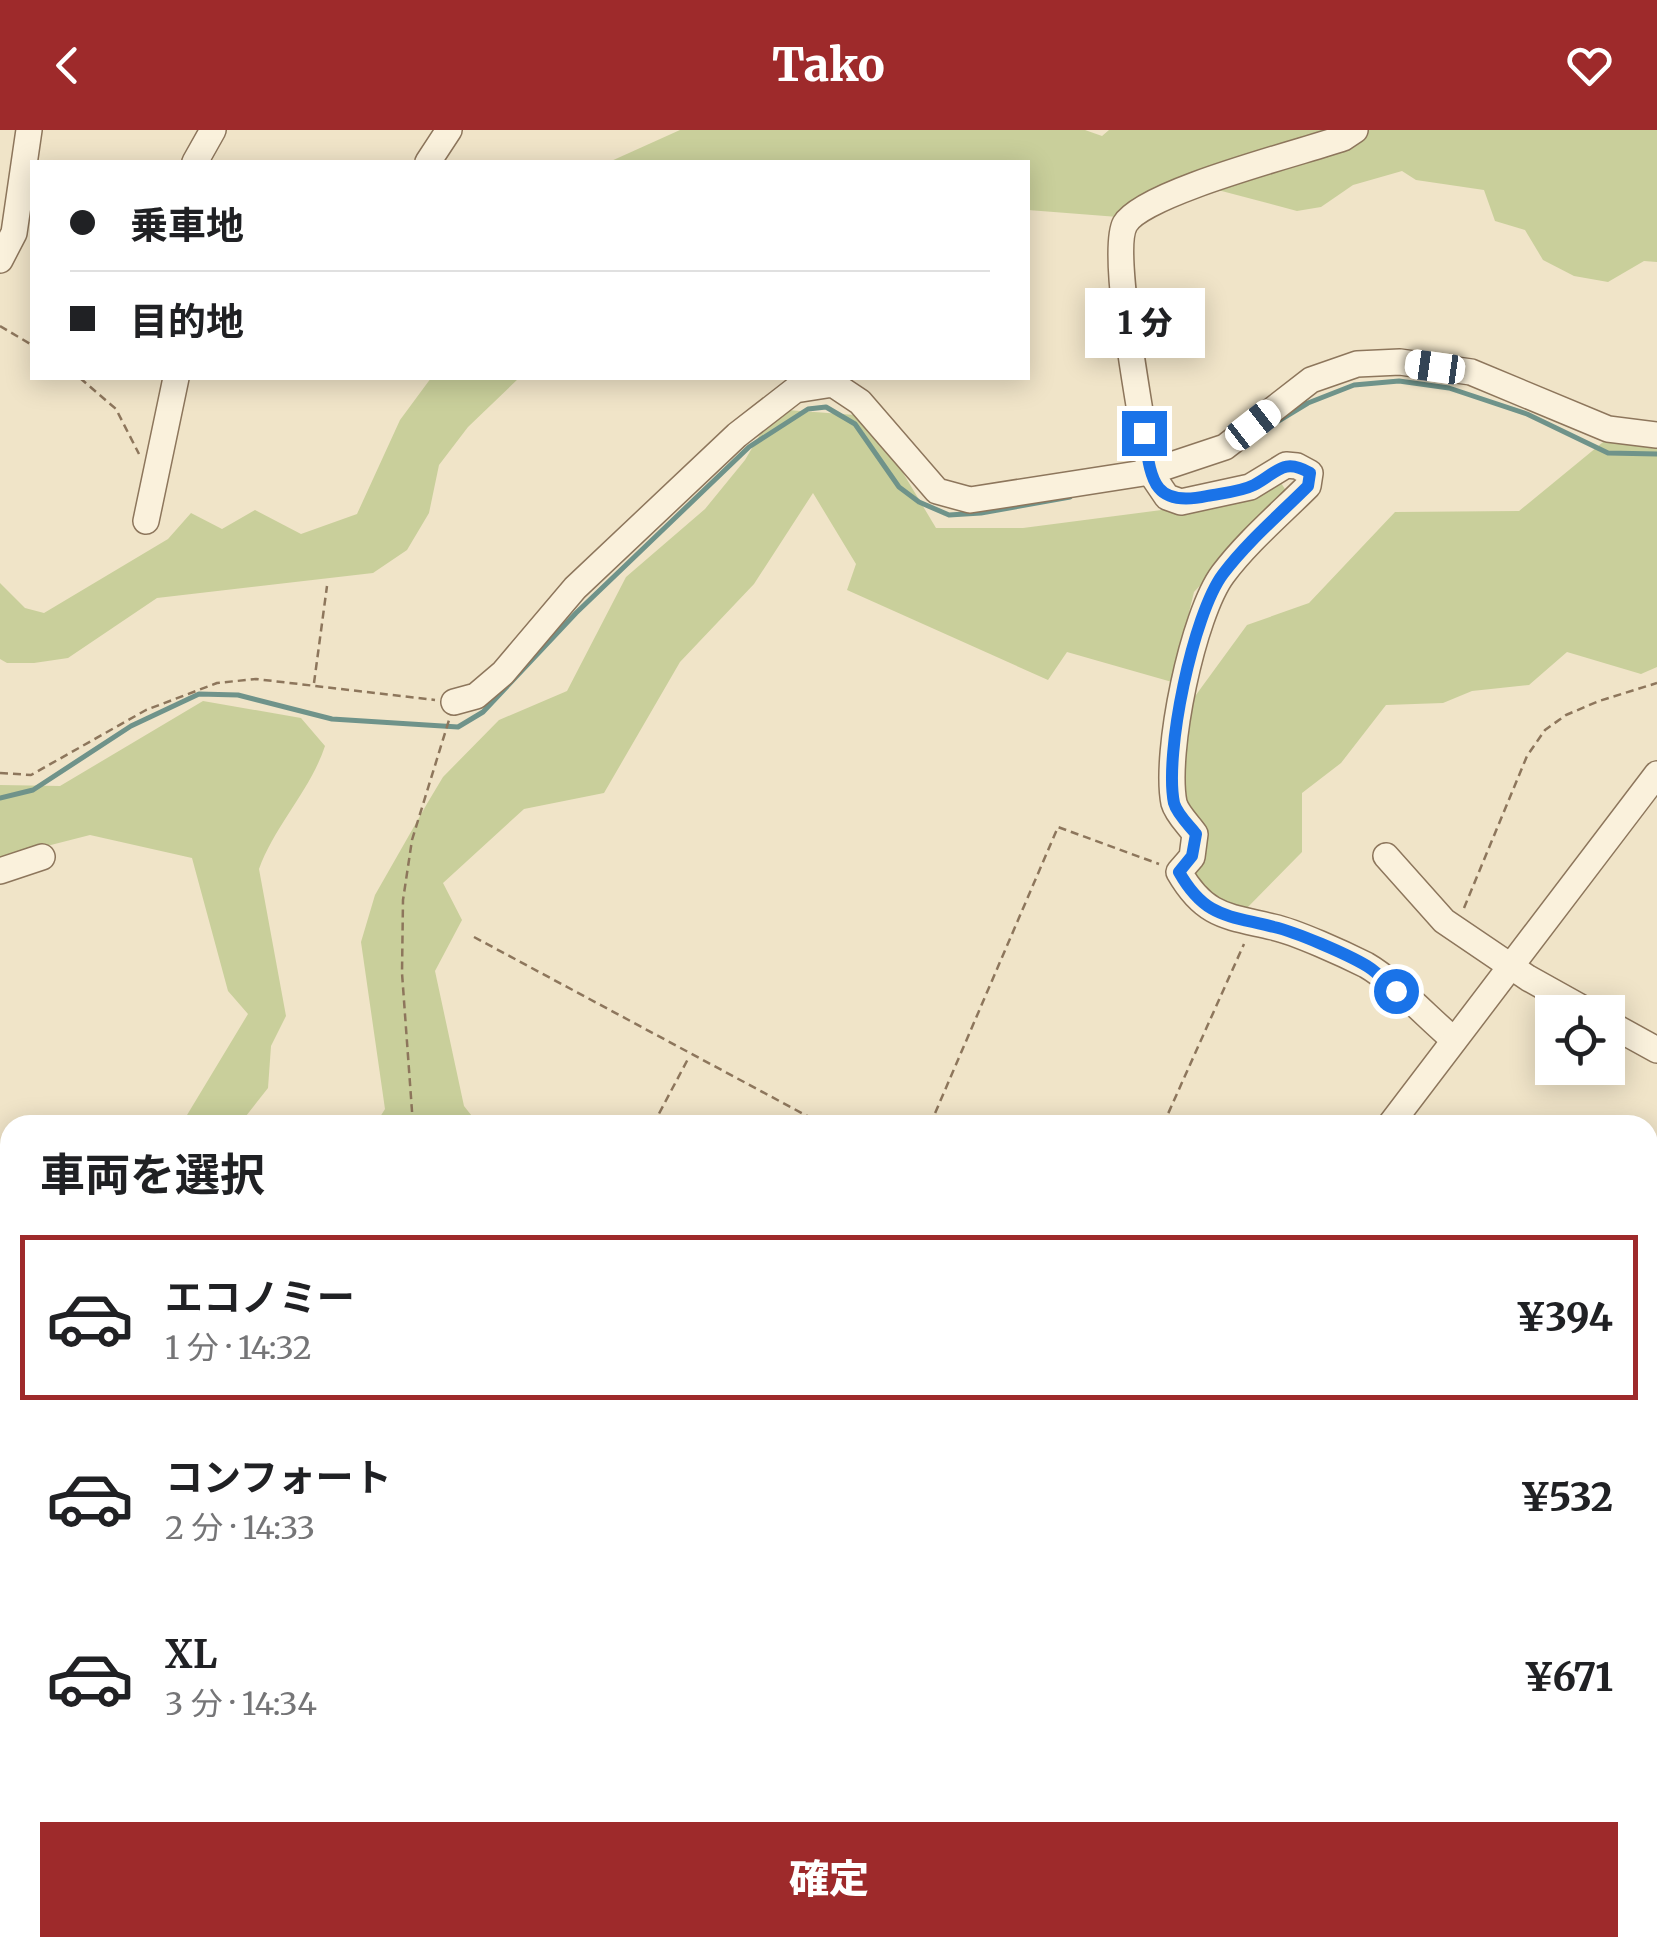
<!DOCTYPE html>
<html lang="ja">
<meta charset="utf-8">
<style>
:root{--surface:#fff;--page:#f6f6f6;--text:#202124;--muted:#757577;--line:#e0e0e0;--accent:#9e2a2b}
body{margin:0;font-family:Merriweather,"Noto Sans JP",serif;background:var(--page);color:var(--text);height:100vh;display:flex;flex-direction:column;font-size:38px;white-space:nowrap}
*{box-sizing:border-box;margin:0}
p{font-size:32px;color:var(--muted)}
.icon{flex:none;width:55px;height:55px;fill:none;stroke:currentColor;stroke-width:2;stroke-linecap:round;stroke-linejoin:round}
.map{position:relative;flex:1;overflow:hidden}
.details{position:absolute;left:0px;top:985px;width:1658px;height:842px;display:flex;flex-direction:column;background:var(--surface);border-radius:30px 30px 0 0;box-shadow:0 5px 25px #0003}
.details>*{flex:none}
.guide{position:absolute;left:30px;top:30px;width:1000px;height:220px;border-radius:0px;box-shadow:0 5px 25px #0003;display:grid;align-content:center;height:220px;padding:0 40px;background:var(--surface)}
.tools{position:absolute;left:1535px;top:865px;display:grid;gap:20px}
.tools a{display:grid;place-items:center;width:90px;height:90px;border-radius:0px;background:var(--surface);box-shadow:0 5px 25px #0003;font-size:50px}
.end{position:absolute;width:45px;height:45px;margin:-22px;border:12px solid #1a73e8;background:#fff;box-shadow:0 0 0 5px #fff}
.from{border-radius:50%}
.bubble{position:absolute;height:70px;border-radius:0px;background:var(--surface);box-shadow:0 5px 25px #0003;font-size:32px;font-weight:800;line-height:70px;text-align:center}
.car{position:absolute;width:30px;height:60px;margin:-30px -15px;border-radius:12px;box-shadow:0 0 8px 2px #0007;background:linear-gradient(#fff 24%,#345 0 40%,#fff 0 76%,#345 0 86%,#fff 0)}
.guide b{display:flex;align-items:center;gap:35px;height:95px;font-size:38px}
.guide b+b{border-top:2px solid var(--line)}
.guide i{width:25px;height:25px;background:var(--text)}
ul{padding:0;list-style:none}
li{display:flex;align-items:center;gap:30px;height:165px;margin:0 20px 15px;padding:0 20px;border:5px solid transparent;border-radius:0px}
li div{flex:1}
li b{display:block;font-size:38px}
li em{font-style:normal;font-weight:800}
li.on{border-color:var(--accent)}
li>.icon{width:90px;height:90px;stroke-width:1.5}
h2{padding:0 40px;font-size:45px;line-height:120px}
.cta{display:flex;gap:20px;margin-top:auto;padding:20px 40px}
.cta a{flex:1;height:115px;border-radius:0px;background:var(--accent);color:#fff;font-size:40px;font-weight:800;line-height:115px;text-align:center}
header{display:flex;justify-content:space-between;align-items:center;height:130px;padding:0 40px;background:var(--accent);color:#fff;font-size:45px;font-weight:800}
.map>svg:first-child{display:block}
</style>
<header><svg class="icon" aria-label="back" viewBox="0 0 24 24"><path d="M15 5l-7 7 7 7"/></svg>Tako<svg class="icon" aria-label="heart" viewBox="0 0 24 24"><path d="M12 20l-8-8c-3-5 5-10 8-4 3-6 11-1 8 4z"/></svg></header>
<div class="map">
<svg width="1657" height="1827" viewBox="0 0 1657 1827">
<rect width="100%" height="100%" fill="#f0e4c8"/>
<g fill="#c9cf9b">
<path d="M 680,0 L 1085,0 L 1102,6 L 1109,0 L 1657,0 L 1657,132 L 1644,131 L 1608,152 L 1574,146 L 1543,130 L 1525,100 L 1495,91 L 1484,60 L 1416,50 L 1402,41 L 1353,55 L 1321,77 L 1297,81 L 1214,59 L 1118,87 L 1028,80 L 1028,32 L 609,32 Z"/>
<path d="M 431,248 L 519,248 L 468,297 L 439,335 L 429,383 L 407,420 L 373,443 L 157,468 L 68,528 L 34,533 L 7,533 L 0,529 L 0,453 L 25,478 L 44,483 L 168,409 L 191,383 L 222,399 L 255,380 L 301,404 L 357,384 L 400,290 Z"/>
<path d="M 787,280 L 869,286 L 936,398 L 1023,398 L 1254,368 L 1281,353 L 1287,362 L 1194,462 L 1172,552 L 1067,522 L 1048,550 L 847,460 L 856,434 L 813,363 L 754,454 L 680,532 L 604,663 L 524,679 L 443,753 L 462,790 L 435,841 L 464,976 L 479,995 L 375,995 L 385,979 L 361,812 L 375,765 L 428,672 L 443,647 L 499,590 L 567,561 L 626,447 L 705,379 L 745,330 L 765,296 Z"/>
<path d="M 1608,308 L 1657,311 L 1657,537 L 1641,544 L 1567,522 L 1529,555 L 1472,561 L 1443,573 L 1386,575 L 1341,633 L 1302,663 L 1302,722 L 1245,780 L 1215,769 L 1192,742 L 1183,649 L 1193,569 L 1247,495 L 1309,473 L 1395,382 L 1519,381 Z"/>
<path d="M 203,571 L 301,588 L 325,616 C 310,661 275,695 259,739 L 286,886 L 271,916 L 268,958 L 239,995 L 181,995 L 248,884 L 228,861 L 192,728 L 90,705 L 0,728 L 0,655 L 60,656 Z"/>
<path d="M 10,1333 L 10,1520 L 0,1511 L 0,1342 Z"/>
</g>
<g fill="none" stroke-linecap="round" stroke-linejoin="round">
<g stroke="#6f938a" stroke-width="5">
<path d="M 1275,293 L 1308,273 L 1354,255 L 1399,251 L 1449,258 L 1527,284 L 1608,323 L 1657,324"/>
<path d="M 0,668 L 33,660 L 131,596 L 199,564 L 238,565 L 332,589 L 458,597 L 483,582 L 576,483 L 749,317 L 808,279 L 826,277 L 855,294 L 899,357 L 919,372 L 949,385 L 981,383 L 1070,367"/>
</g>
<g stroke="#8d765c" stroke-width="28">
<g id="minor">
<path d="M 1355,0 L 1343,8 C 1303,22 1143,62 1125,94 C 1109,123 1144,299 1150,342 L 1167,367 L 1181,372 L 1250,357 L 1286,335 L 1297,336 L 1310,343 L 1308,356 C 1280,384 1247,412 1223,444 C 1193,484 1164,623 1174,673 C 1177,684 1189,695 1195,704 L 1192,727 L 1179,742 C 1205,787 1227,786 1273,797 C 1296,802 1344,824 1366,835 C 1394,851 1428,888 1454,910"/>
<path d="M 195,32 L 213,0"/>
<path d="M 428,32 L 449,0"/>
<path d="M 0,130 L 14,103 L 29,0"/>
<path d="M 146,391 L 176,248"/>
<path d="M 454,572 L 476,566 L 503,543 L 575,458 L 737,305 L 795,260 L 833,254 L 860,272 L 937,361 L 970,370 L 1150,342 L 1225,317 L 1311,250 L 1357,234 L 1400,232 L 1471,242 L 1608,299 L 1657,305"/>
<path d="M 1386,726 L 1444,791 L 1528,848 L 1589,882"/>
<path d="M 0,741 L 42,727"/>
<path d="M 1608,893 L 1657,920"/>
<path d="M 1390,995 L 1657,644"/>
<path d="M 0,1055 L 10,1058"/>
<path d="M 1648,1082 L 1657,1047"/>
<path d="M 1648,1167 L 1657,1168"/>
<path d="M 1648,1278 L 1657,1294"/>
<path d="M 1648,1572 L 1657,1580"/>
<path d="M 1307,1818 L 1310,1827"/>
<path d="M 38,1827 L 47,1818"/>
<path d="M 1166,1827 L 1167,1818"/>
</g>
</g>
<g stroke="#8d765c" stroke-width="2.5" stroke-dasharray="8 5" stroke-linecap="butt">
<path d="M 0,196 L 32,215"/>
<path d="M 80,248 L 116,279 L 139,324"/>
<path d="M 314,553 L 327,456"/>
<path d="M 0,643 L 31,645 L 146,580 L 217,553 L 256,549 L 435,570"/>
<path d="M 1464,778 L 1527,626 L 1545,600 L 1566,585 L 1599,571 L 1657,553"/>
<path d="M 474,807 L 824,995"/>
<path d="M 413,995 L 402,843 L 403,770 L 412,710 L 449,590"/>
<path d="M 653,995 L 689,927"/>
<path d="M 930,995 L 1058,697 L 1159,734"/>
<path d="M 1163,995 L 1244,814"/>
<path d="M 276,1827 L 277,1818"/>
<path d="M 457,1827 L 458,1818"/>
<path d="M 697,1827 L 697,1818"/>
<path d="M 930,1827 L 931,1818"/>
</g>
<use href="#minor" stroke="#faf1dc" stroke-width="25"/>
</g>
<g fill="none" stroke-linecap="round" stroke-linejoin="round">
<path stroke="#1a73e8" stroke-width="12" d="M 1144,303 C 1151,349 1152,378 1207,366 C 1222,363 1240,362 1254,355 C 1277,343 1283,327 1310,343 L 1308,356 C 1280,384 1247,412 1223,444 C 1193,484 1164,624 1174,673 C 1177,684 1189,695 1196,704 L 1192,726 L 1179,742 C 1205,788 1228,785 1274,797 C 1296,802 1347,824 1367,836 C 1377,842 1387,853 1396,861"/>
</g>
</svg>
<div class="tools">
<a><svg class="icon" aria-label="locate" viewBox="0 0 24 24"><circle cx="12" cy="12" r="6"/><path d="M12 2v4M12 18v4M2 12h4M18 12h4"/></svg></a>
</div>
<i class="end from" style="left:1396px;top:861px"></i>
<i class="end" style="left:1144px;top:303px"></i>
<div class="bubble" style="left:1085px;top:158px;width:120px">1 分</div>
<i class="car" style="left:1435px;top:237px;rotate:278deg"></i>
<i class="car" style="left:1253px;top:295px;rotate:52deg"></i>
<div class="guide">
<b><i class="from"></i>乗車地</b>
<b><i></i>目的地</b>
</div>
<section class="details">
<h2>車両を選択</h2>
<ul>
<li class="on"><svg class="icon" aria-label="car" viewBox="0 0 24 24"><path d="M5 17H2v-5l4-1 3-4h7l3 4 3 1v5h-3M9 17h6M6 11h13"/><circle cx="7" cy="17" r="2"/><circle cx="17" cy="17" r="2"/></svg><div><b>エコノミー</b><p>1 分 · 14:32</p></div><em>¥394</em></li>
<li><svg class="icon" aria-label="car" viewBox="0 0 24 24"><path d="M5 17H2v-5l4-1 3-4h7l3 4 3 1v5h-3M9 17h6M6 11h13"/><circle cx="7" cy="17" r="2"/><circle cx="17" cy="17" r="2"/></svg><div><b>コンフォート</b><p>2 分 · 14:33</p></div><em>¥532</em></li>
<li><svg class="icon" aria-label="car" viewBox="0 0 24 24"><path d="M5 17H2v-5l4-1 3-4h7l3 4 3 1v5h-3M9 17h6M6 11h13"/><circle cx="7" cy="17" r="2"/><circle cx="17" cy="17" r="2"/></svg><div><b>XL</b><p>3 分 · 14:34</p></div><em>¥671</em></li>
</ul>
<div class="cta"><a>確定</a></div>
</section>
</div>
